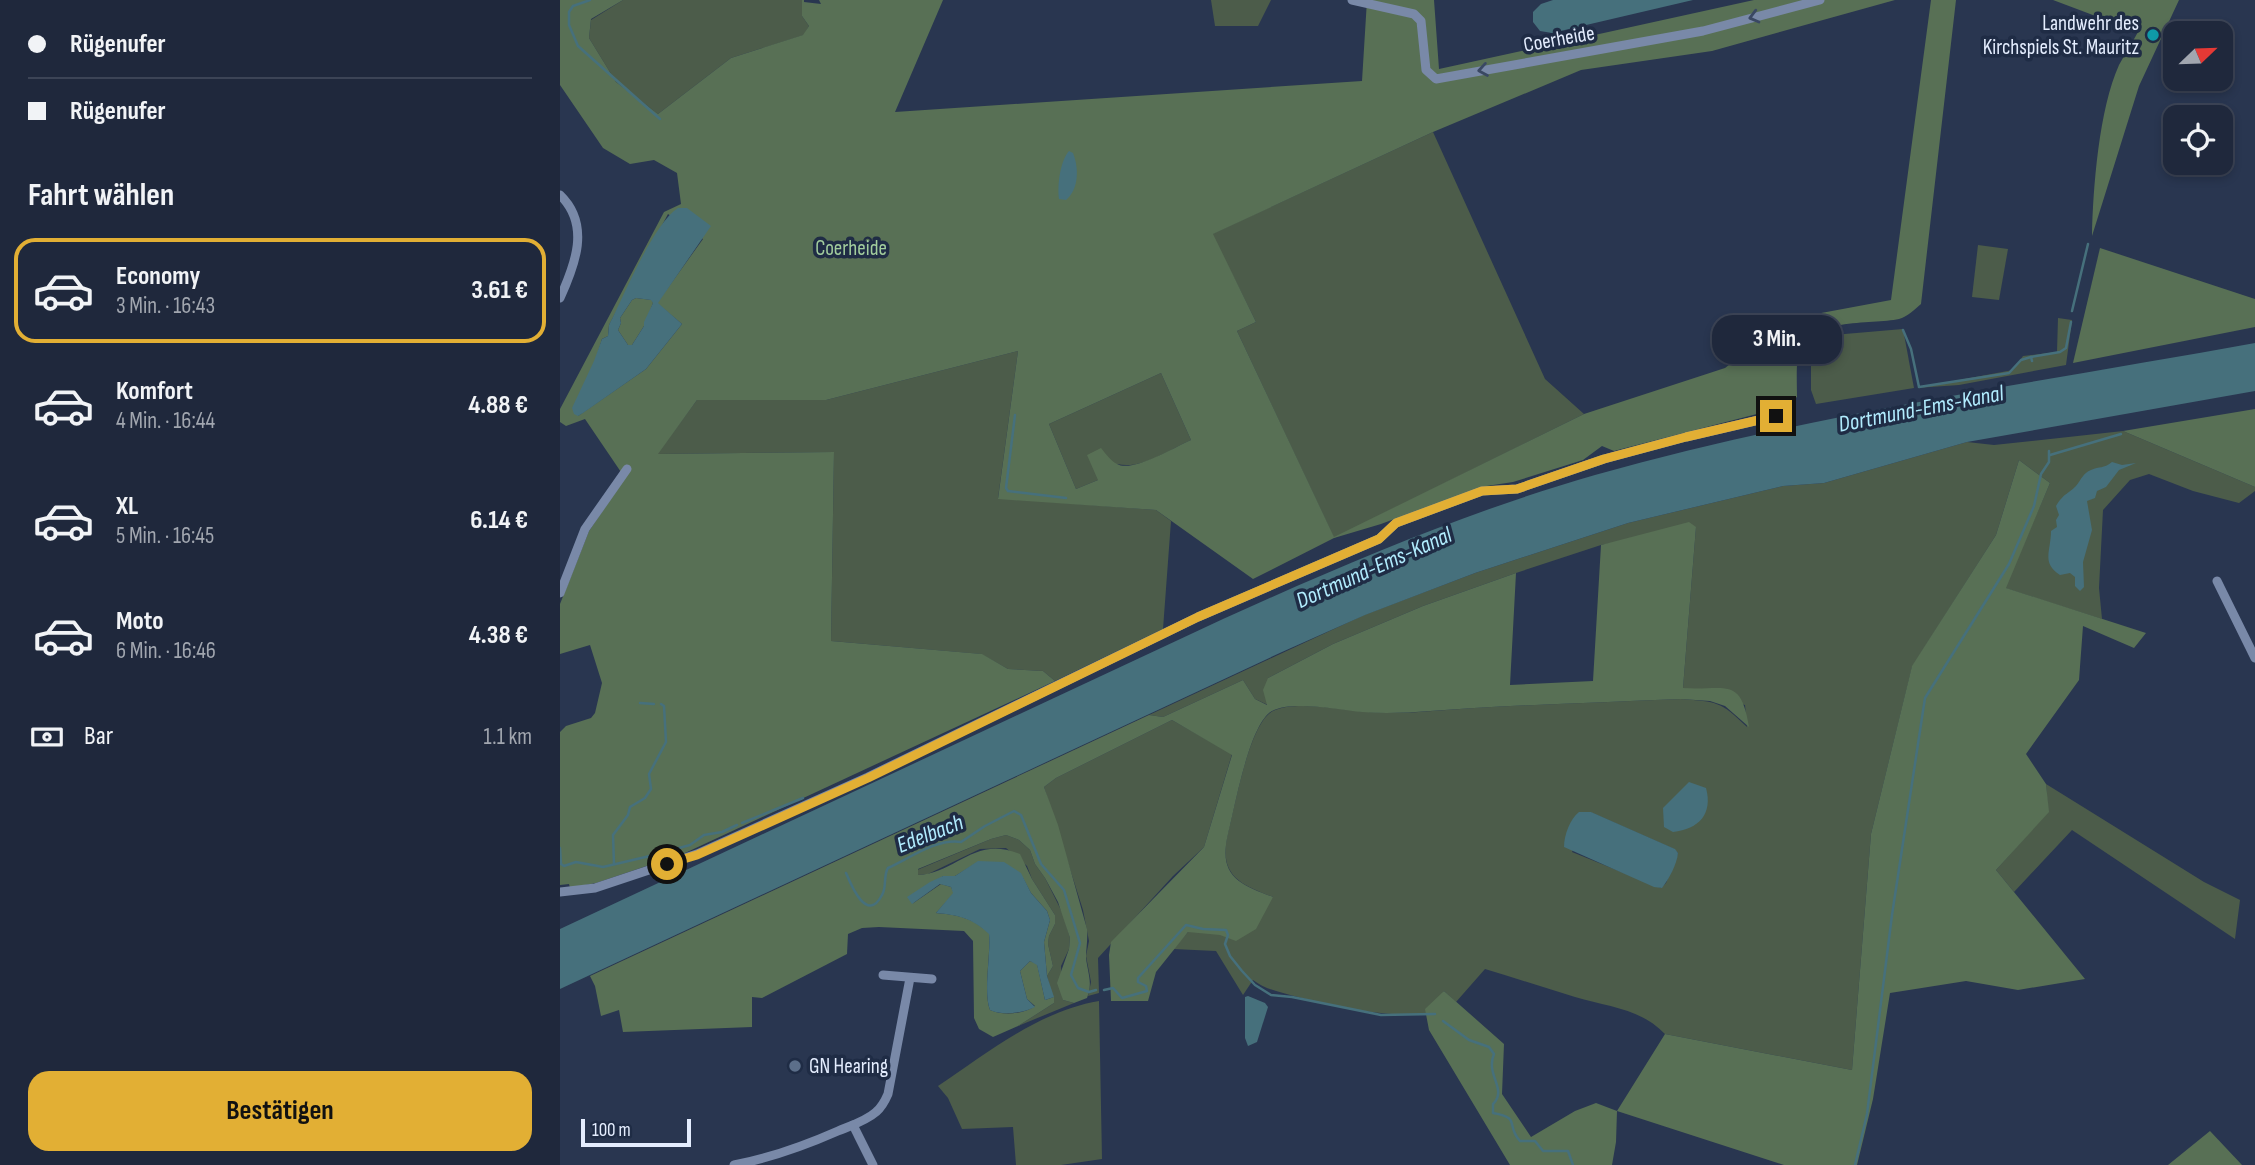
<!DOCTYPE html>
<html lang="de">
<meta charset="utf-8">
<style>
:root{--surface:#1f283c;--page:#273043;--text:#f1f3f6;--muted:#a1a6af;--line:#3c4456;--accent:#e2af34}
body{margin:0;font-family:"Sofia Sans Condensed",sans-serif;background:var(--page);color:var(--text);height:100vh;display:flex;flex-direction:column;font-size:26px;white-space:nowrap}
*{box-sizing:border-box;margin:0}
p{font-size:23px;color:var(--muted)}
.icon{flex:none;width:38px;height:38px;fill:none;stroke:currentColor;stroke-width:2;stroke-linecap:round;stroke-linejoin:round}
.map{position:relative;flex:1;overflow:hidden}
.drawer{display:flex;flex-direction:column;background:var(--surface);width:560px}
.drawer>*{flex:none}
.top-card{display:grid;align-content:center;height:154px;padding:0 28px;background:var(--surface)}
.needle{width:46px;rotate:67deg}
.tools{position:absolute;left:1603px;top:21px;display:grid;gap:14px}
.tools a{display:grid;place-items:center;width:70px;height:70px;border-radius:14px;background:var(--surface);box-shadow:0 4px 10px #0003,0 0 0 2px var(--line);font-size:35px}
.scale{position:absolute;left:21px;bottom:18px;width:110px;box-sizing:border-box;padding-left:7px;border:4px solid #e4edfe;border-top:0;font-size:19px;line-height:24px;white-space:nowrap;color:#e4edfe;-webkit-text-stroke:5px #1f2c45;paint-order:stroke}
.end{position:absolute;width:32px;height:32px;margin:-16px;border:9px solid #e2af34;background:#111;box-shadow:0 0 0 4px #111}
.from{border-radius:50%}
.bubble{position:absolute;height:49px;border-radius:21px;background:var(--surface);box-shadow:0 4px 10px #0003,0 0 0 2px var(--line);font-size:23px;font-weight:700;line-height:49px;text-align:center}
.top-card b{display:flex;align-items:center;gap:24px;height:66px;font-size:26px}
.top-card b+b{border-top:2px solid var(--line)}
.top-card i{width:18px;height:18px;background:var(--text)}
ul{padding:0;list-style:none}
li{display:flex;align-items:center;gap:21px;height:105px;margin:0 14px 10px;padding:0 14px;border:4px solid transparent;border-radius:21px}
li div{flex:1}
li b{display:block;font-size:26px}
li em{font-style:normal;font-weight:700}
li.selected{border-color:var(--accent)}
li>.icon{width:63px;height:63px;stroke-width:1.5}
h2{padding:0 28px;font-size:32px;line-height:84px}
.pay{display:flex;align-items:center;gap:18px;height:77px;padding:0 28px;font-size:26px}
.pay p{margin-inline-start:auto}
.primary-button{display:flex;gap:14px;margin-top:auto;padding:14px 28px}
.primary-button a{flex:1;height:80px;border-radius:21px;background:var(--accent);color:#111;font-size:28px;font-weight:700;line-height:80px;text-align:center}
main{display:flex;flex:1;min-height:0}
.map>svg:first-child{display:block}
</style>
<main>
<section class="drawer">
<div class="top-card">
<b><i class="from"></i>Rügenufer</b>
<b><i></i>Rügenufer</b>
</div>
<h2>Fahrt wählen</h2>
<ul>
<li class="selected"><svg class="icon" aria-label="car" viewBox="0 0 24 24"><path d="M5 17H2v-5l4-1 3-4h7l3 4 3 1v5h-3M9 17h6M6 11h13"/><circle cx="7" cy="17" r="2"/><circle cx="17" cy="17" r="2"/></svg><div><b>Economy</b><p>3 Min. · 16:43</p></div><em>3.61 €</em></li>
<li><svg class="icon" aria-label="car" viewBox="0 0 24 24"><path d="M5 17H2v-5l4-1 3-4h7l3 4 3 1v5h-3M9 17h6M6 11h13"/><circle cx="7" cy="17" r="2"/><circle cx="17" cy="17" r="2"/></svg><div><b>Komfort</b><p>4 Min. · 16:44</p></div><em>4.88 €</em></li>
<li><svg class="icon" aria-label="car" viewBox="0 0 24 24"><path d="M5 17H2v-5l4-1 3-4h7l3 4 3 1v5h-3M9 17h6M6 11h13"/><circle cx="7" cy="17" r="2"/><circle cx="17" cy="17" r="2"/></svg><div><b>XL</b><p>5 Min. · 16:45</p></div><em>6.14 €</em></li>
<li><svg class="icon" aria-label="car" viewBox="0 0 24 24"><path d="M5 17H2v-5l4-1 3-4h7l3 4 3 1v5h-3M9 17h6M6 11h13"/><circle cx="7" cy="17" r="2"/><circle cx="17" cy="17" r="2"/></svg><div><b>Moto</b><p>6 Min. · 16:46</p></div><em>4.38 €</em></li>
</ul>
<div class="pay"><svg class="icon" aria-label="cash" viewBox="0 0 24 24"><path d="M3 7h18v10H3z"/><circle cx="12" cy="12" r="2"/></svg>Bar<p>1.1 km</p></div>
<div class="primary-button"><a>Bestätigen</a></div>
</section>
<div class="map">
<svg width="1695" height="1165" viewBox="0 0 1695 1165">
<rect width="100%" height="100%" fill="#293650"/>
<g fill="#4c5c4a" fill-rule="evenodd">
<path d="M 63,0 L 242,0 L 242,16 L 249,26 L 244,35 L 171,58 L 98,114 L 56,82 L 29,38 L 31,20 Z"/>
<path d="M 651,0 L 711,0 L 698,26 L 655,26 Z"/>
<path d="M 873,132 L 985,379 L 1024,414 L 774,538 L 677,331 L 696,322 L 652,234 Z"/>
<path d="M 1418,245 L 1448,249 L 1439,300 L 1412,297 Z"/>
<path d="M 1498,318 L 1512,320 L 1506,365 L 1399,385 L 1356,388 L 1453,370 L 1463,356 L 1497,352 Z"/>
<path d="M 1343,329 L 1354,388 L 1256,404 L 1251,390 L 1251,350 L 1261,339 L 1273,335 Z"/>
<path d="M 458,351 L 438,498 L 596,510 L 611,521 L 603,629 L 495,681 L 483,671 L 448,669 L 421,654 L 271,641 L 274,452 L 97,454 L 137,400 L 266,400 Z"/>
<path d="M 601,373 L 631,440 C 609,450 581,470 557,464 L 538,480 L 516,489 L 489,424 Z"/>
<path d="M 1563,431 L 1695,487 L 1695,491 L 1679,503 L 1633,491 L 1589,474 L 1570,480 L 1543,510 L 1539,588 L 1542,619 L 1445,588 L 1490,483 L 1459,460 L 1436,535 L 1352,667 L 1311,834 L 1292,1070 L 1105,1034 C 1080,1008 1048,1007 1015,997 C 985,988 955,978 925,969 L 896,1002 L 884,991 L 868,1015 C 823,1016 781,1009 738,997 C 723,993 706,990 693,980 L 683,995 L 656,951 L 613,949 L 628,932 L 713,897 C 679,884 658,875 668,833 C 675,807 689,723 713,711 C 734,700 784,710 808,712 C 844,715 878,710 914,708 C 983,704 1052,702 1121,699 C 1158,702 1160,701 1187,727 L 1185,705 L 1123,688 L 1136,527 L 1041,545 L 956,573 L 863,606 L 773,644 L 708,678 L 708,705 L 695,699 L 683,680 L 603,717 L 589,715 L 804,615 L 915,573 L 1068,523 L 1223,486 L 1264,483 L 1407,442 L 1434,445 ZM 1030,812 L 1114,849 L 1118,853 L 1106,883 L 1101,888 L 1012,852 Z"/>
<path d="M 612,720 L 672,754 L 644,847 L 613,876 L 538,958 L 539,993 L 528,996 L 531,982 L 526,956 L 529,941 L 523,910 L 484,787 L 496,778 Z"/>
<path d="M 1486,784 L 1644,882 L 1680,900 L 1675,939 L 1512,830 L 1454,892 L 1436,870 L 1488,812 Z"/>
<path d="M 446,835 L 459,840 L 470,850 L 475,864 L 485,878 L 503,914 L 510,938 L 509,949 L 501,966 L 503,1000 L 514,1003 L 458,1026 L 494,1003 L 487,976 L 493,966 L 488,944 L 489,936 L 495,924 L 495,915 L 472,879 L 467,866 L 446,848 L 420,849 L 368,874 L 358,875 L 357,870 L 431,839 Z"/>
<path d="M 539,1001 L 542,1159 L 501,1165 L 456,1165 L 453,1127 L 402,1129 L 388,1098 L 378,1086 C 427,1053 479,1011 539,1001 Z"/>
</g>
<g fill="#587055" fill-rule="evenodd">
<path d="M 0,0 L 63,0 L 31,19 L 29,38 L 56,82 L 98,114 L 171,58 L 243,35 L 249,26 L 242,16 L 242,0 L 244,0 L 244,2 L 261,4 L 259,0 L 383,0 L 335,112 L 802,81 L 807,0 L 874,0 L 879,69 L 1194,0 L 1335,0 L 1152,51 L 1021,70 L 873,132 L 653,234 L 696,322 L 677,331 L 774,537 L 1024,414 L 1165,368 L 1229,319 L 1331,300 L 1371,0 L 1396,0 L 1361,304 C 1355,309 1347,317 1339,319 C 1312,325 1244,317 1238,354 C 1236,368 1237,384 1237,397 L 1220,408 L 1054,451 L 1042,446 L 1023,460 L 953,482 L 920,487 L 821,524 L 774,538 L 693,579 L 596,510 L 438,499 L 458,351 L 266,400 L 137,400 L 98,454 L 274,452 L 271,641 L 422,654 L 448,669 L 483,671 L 495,681 L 125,853 L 36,883 L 10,888 L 9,884 L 0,885 L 0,732 L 6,726 L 31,718 L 35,713 L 42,683 L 30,645 L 0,654 L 0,604 L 29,531 L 65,478 L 25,419 L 6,426 L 0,422 L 0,409 L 104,212 L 121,204 L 117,173 L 94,160 L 70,164 L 43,148 L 0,85 ZM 108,214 L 143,239 L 97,303 L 122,324 L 86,369 L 18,416 L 42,339 L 48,336 L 49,325 ZM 601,373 L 631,440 C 615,447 572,473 557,464 C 551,461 545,453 541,448 L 527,455 L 538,480 L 516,489 L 489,424 Z"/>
<path d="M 1493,0 L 1619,0 L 1579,86 L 1532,236 C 1533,188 1539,109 1559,65 C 1565,54 1572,43 1578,32 Z"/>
<path d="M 1540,248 L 1695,299 L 1695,327 L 1513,363 Z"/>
<path d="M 76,298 L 92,300 L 93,303 L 84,326 L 72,345 L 68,345 L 58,330 L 61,323 L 60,318 L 72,300 Z"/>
<path d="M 1695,409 L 1695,487 L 1563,431 Z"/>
<path d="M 1459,460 L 1490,483 L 1446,588 L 1586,633 L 1574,648 L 1523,626 L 1519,680 L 1466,754 L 1486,784 L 1489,812 L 1436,870 L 1525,979 L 1458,990 L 1406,981 L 1330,993 L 1313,1099 L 1297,1165 L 1224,1165 L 1057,1111 L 1056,1142 L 1052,1165 L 950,1165 L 869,1030 L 865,1009 L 884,991 L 944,1044 L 942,1094 L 971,1137 L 1015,1111 L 1036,1103 L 1057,1111 L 1105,1034 L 1292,1070 L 1311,834 L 1352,666 L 1436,535 Z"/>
<path d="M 1129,522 L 1136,527 L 1123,688 C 1165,691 1181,675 1189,727 L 1165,706 L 1150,701 L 1121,699 C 1052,702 983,704 914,708 C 876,710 840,715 802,712 C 780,710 732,700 712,711 C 689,724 675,807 668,834 C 658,876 679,884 713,897 L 696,929 L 676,941 L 660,935 L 628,932 L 596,972 L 588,1001 L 551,1001 L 549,955 L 551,942 L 644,847 L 672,755 L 612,720 L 496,778 L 484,787 L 498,825 L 527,929 C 528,939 526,949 526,958 C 528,974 533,983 527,998 L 514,1003 L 503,1000 L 497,983 L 509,949 L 510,938 L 498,902 L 485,878 L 475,864 L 470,850 L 459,840 L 446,835 L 431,839 L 358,869 L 358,875 C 397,873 414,835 460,854 L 472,879 L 495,915 L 495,924 L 489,936 L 488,944 L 493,966 L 487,976 L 484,942 L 490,920 L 487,911 L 471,893 L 463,878 L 418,862 L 395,876 L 383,876 L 352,904 L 381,884 L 391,887 L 394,893 L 376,913 C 399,915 412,918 429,933 C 431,956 423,992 430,1010 C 443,1016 464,1014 475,1006 L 467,999 L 460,971 L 470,961 L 477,964 L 485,1000 L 494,997 L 494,1003 L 458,1026 L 433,1037 L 419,1029 L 414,1018 L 413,941 L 404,931 L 319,927 L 302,928 L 288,934 L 287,954 L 202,998 L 192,997 L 192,1027 L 63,1032 L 59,1010 L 41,1016 L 35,986 L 30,976 L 589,715 L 603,717 L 683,680 L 695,699 L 707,705 L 703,690 L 708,678 L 773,644 L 863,606 L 956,573 L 950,685 L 1033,681 L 1041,545 Z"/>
<path d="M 1650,1131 L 1682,1165 L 1608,1165 Z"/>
</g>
<g fill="#46707c" fill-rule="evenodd">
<path d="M 993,0 L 1133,0 L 992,33 L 980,31 L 973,22 L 973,12 L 981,4 Z"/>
<path d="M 509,151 L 513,153 C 519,168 519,189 506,200 L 499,199 C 497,186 500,161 509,151 Z"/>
<path d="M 118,208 L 127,208 L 151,226 L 98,303 L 122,324 L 86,369 L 23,413 L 18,416 L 14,414 L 12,408 L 34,361 L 42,339 L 48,336 L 49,325 C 64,296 93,224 118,208 ZM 76,298 L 91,300 L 93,303 L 84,322 L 84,326 L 72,345 L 68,345 L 58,330 L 61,323 L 60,318 L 72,300 Z"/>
<path d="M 1695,343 L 1695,391 L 1407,442 L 1264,483 L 1223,486 L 1068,523 L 915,573 L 805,615 L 722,652 L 0,989 L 0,929 L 663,619 C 785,564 906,512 1035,475 C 1251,414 1475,383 1695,343 Z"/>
<path d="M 1552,462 L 1562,465 L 1576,463 L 1559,470 L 1546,487 L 1537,491 L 1535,498 L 1527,501 L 1532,530 L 1523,562 L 1524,587 L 1520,591 L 1515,586 L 1515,577 L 1510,573 L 1500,575 C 1481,563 1491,551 1491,531 L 1497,527 L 1496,520 L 1499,515 L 1496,506 C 1504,493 1507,495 1516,486 C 1521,480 1523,473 1531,470 C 1540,466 1543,469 1552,462 Z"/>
<path d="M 1129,782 L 1146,788 C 1153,814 1139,829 1113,832 L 1104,827 L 1103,808 Z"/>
<path d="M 1019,812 L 1031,812 L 1115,849 L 1118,853 C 1117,864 1109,879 1102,888 L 1094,887 L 1004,847 C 1004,835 1010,819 1019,812 Z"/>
<path d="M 418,861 L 444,862 L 461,873 L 471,893 L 487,911 L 490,920 L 484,942 L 487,976 L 494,997 L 485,1000 L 477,965 L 470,961 L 460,971 L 467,999 L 475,1007 C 463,1013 442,1016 430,1010 C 423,992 431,956 429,934 C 412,918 398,915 376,913 L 393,893 L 391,887 L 380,884 L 352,904 L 347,897 L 370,882 L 383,876 L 395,876 Z"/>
<path d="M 688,996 L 705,1003 L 708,1007 L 697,1042 L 688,1046 L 685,1038 L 685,997 Z"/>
</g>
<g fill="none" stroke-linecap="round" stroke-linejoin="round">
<g stroke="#46707c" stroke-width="2.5">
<path d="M 30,0 L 13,6 L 9,12 L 9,25 L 18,46 L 100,119"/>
<path d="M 1512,311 L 1528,244"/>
<path d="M 1343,330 L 1351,349 L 1359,387 L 1449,373 L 1461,360 L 1471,357 L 1472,361"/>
<path d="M 1471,357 L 1500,352 L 1506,348 L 1511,322"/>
<path d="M 455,415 L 446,488 L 448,491 L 506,498"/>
<path d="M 1490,455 L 1561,434"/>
<path d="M 80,703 L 94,704"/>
<path d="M 182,823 L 243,798"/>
<path d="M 0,848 L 1,864 L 4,866 L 16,862 L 43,867 L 94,855 L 130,845 L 144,835 L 162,832 L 177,825"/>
<path d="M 54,864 L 53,835 L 68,815 L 70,807 L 85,798 L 91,789 L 89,774 L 106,742 L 104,706 L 101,704"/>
<path d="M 286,873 C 291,885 307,924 322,895 C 327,887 323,876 328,868 C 350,858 377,838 401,842 L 425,826 L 454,811 L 461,815 L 481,864 L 504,890 L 520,943 L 511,975 L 518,988 L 529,992 L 536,990"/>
<path d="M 544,990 L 553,988 L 562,998 L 587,991 L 586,986 L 578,982 L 578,978 L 626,925 L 643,929 L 666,930 L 668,935 L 665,944 L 670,956 L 682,971 L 695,985 L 711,995 L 732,997 L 821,1015 L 875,1014"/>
<path d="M 883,1021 L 909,1040 L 929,1047 L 934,1054 C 925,1075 948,1089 933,1104 L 933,1113 C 962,1118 945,1125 960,1141 L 975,1141 L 983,1151 L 1008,1151 L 1013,1165"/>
<path d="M 1295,1165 L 1307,1114 L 1332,915 L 1365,698 L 1449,564 L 1474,506 L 1481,474 L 1489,462 L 1489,451"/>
</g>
<g stroke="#7989a8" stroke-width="9">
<path d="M 792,0 L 854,14 L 861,21 L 866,70 L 876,79 L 1143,31 L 1260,0"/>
<path d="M 0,195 C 31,225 15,265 0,298"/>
<path d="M 1657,581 L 1695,658"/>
<path d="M 0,593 L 25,529 L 67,469"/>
<path d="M 0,892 L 35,888 L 137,854 L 308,777 L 638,617 L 819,539 L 836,523 L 922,491 L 957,489 L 1044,459 L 1126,437 L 1216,416"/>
<path d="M 323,975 L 372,979"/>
<path d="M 293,1125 L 313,1165"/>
<path d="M 174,1165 C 210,1158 244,1146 278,1131 C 290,1126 306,1121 316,1112 C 322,1107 325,1101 328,1094 L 350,978"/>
</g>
</g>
<defs><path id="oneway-chevron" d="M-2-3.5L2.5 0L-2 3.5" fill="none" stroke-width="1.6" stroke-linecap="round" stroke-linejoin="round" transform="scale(1.75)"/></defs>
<g stroke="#3a4863">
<use href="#oneway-chevron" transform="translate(1194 17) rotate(165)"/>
<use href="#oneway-chevron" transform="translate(923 70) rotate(170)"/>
</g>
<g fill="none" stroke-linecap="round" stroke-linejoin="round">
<path stroke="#e2af34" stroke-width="9" d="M 107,864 L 137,855 L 308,778 L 638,617 L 819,539 L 836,523 L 922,491 L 957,489 L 1044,459 L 1126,437 L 1216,416"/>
</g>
<circle fill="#0f9aa8" stroke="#1f2c45" stroke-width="2.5" cx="1593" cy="35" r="7"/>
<circle fill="#5c6f8a" stroke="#1f2c45" stroke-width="2.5" cx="235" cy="1066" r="7"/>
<g text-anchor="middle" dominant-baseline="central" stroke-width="7" stroke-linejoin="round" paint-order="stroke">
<g font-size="21" fill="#e4edfe" stroke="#1f2c45" text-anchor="end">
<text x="1579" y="23">Landwehr des<tspan x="1579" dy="24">Kirchspiels St. Mauritz</tspan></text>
<text x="249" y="1066" text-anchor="start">GN Hearing</text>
</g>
<g font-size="21" fill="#e4edfe" stroke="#1f2c45">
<text transform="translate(999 39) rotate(-10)">Coerheide</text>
</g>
<g font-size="21" fill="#a2cd9d" stroke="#1f2c45">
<text x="291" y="248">Coerheide</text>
</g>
<g font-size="23" font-style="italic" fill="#b1ecfe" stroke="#1f2c45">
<text transform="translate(1361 409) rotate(-11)">Dortmund-Ems-Kanal</text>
<text transform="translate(814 568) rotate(-24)">Dortmund-Ems-Kanal</text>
<text transform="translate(370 834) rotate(-21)">Edelbach</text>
</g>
</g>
</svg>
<div class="tools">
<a><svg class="needle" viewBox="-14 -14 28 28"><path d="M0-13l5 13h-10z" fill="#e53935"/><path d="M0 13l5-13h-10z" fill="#a1a6af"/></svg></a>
<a><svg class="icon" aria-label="locate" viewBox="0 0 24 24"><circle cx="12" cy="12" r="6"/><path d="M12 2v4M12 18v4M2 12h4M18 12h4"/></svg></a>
</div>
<div class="scale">100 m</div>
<i class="end from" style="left:107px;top:864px"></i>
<i class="end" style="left:1216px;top:416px"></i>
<div class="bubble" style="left:1152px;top:315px;width:130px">3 Min.</div>
</div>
</main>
